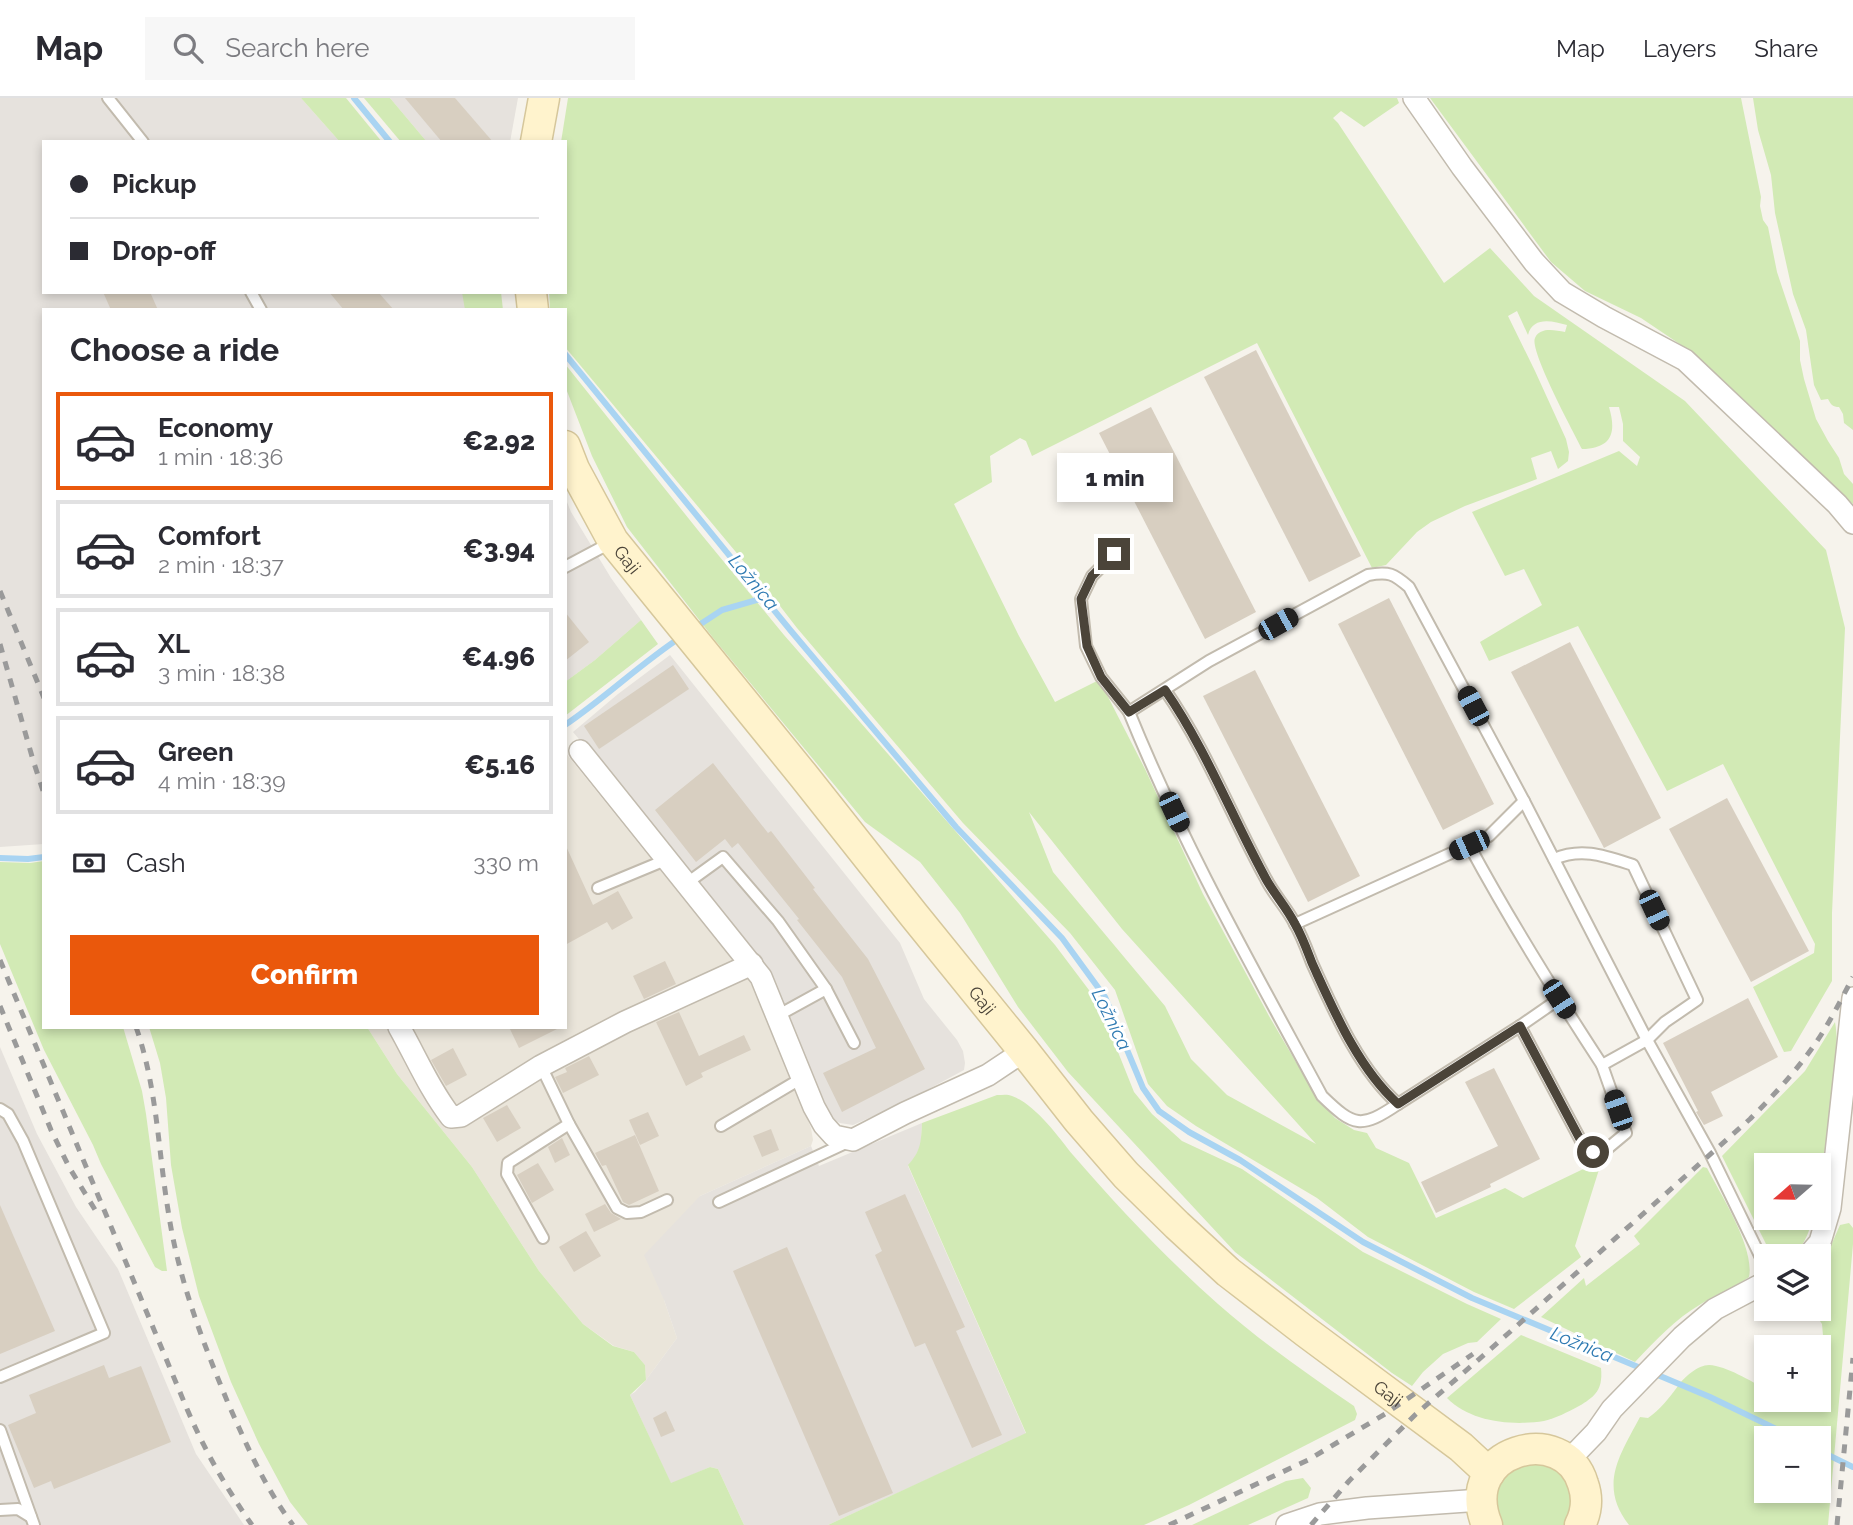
<!DOCTYPE html>
<meta charset="utf-8">
<style>
:root{--surface:#fff;--page:#f7f7f7;--text:#2b2b33;--muted:#7c7c81;--line:#e1e1e2;--accent:#ea580c}
body{margin:0;font-family:Raleway,sans-serif;background:var(--page);color:var(--text);height:100vh;display:flex;flex-direction:column;font-size:26px;white-space:nowrap}
*{box-sizing:border-box;margin:0}
p{font-size:23px;color:var(--muted)}
.icon{flex:none;width:38px;height:38px;fill:none;stroke:currentColor;stroke-width:2;stroke-linecap:round;stroke-linejoin:round}
.map{position:relative;flex:1;overflow:hidden}
.drawer{position:absolute;left:42px;top:210px;width:525px;height:721px;display:flex;flex-direction:column;background:var(--surface);border-radius:0px;box-shadow:0 4px 10px #0003}
.drawer>*{flex:none}
.guide{position:absolute;left:42px;top:42px;width:525px;height:154px;border-radius:0px;box-shadow:0 4px 10px #0003;display:grid;align-content:center;height:154px;padding:0 28px;background:var(--surface)}
.needle{width:46px;rotate:250deg}
.fabs{position:absolute;left:1754px;top:1055px;display:grid;gap:14px}
.fabs a{display:grid;place-items:center;width:77px;height:77px;border-radius:0px;background:var(--surface);box-shadow:0 4px 10px #0003;font-size:35px}
.end{position:absolute;width:32px;height:32px;margin:-16px;border:9px solid #4b4439;background:#fff;box-shadow:0 0 0 4px #fff}
.from{border-radius:50%}
.bubble{position:absolute;height:49px;border-radius:0px;background:var(--surface);box-shadow:0 4px 10px #0003;font-size:23px;font-weight:800;line-height:49px;text-align:center}
.car{position:absolute;width:21px;height:42px;margin:-21px -10px;border-radius:9px;box-shadow:0 0 5px 2px #0007;background:linear-gradient(#222 24%,#8ab4d8 0 40%,#222 0 76%,#8ab4d8 0 86%,#222 0)}
.guide b{display:flex;align-items:center;gap:24px;height:66px;font-size:26px}
.guide b+b{border-top:2px solid var(--line)}
.guide i{width:18px;height:18px;background:var(--text)}
ul{padding:0;list-style:none}
li{display:flex;align-items:center;gap:21px;height:98px;margin:0 14px 10px;padding:0 14px;border:4px solid var(--line);border-radius:0px}
li div{flex:1}
li b{display:block;font-size:26px}
li em{font-style:normal;font-weight:800}
li.selected{border-color:var(--accent)}
li>.icon{width:63px;height:63px;stroke-width:1.5}
h2{padding:0 28px;font-size:32px;line-height:84px}
.pay{display:flex;align-items:center;gap:18px;height:77px;padding:0 28px;font-size:26px}
.pay p{margin-inline-start:auto}
.cta{display:flex;gap:14px;margin-top:auto;padding:14px 28px}
.cta a{flex:1;height:80px;border-radius:0px;background:var(--accent);color:#fff;font-size:28px;font-weight:800;line-height:80px;text-align:center}
header{display:flex;align-items:center;gap:42px;box-sizing:border-box;height:98px;padding:0 35px;background:var(--surface);border-bottom:2px solid var(--line)}
header strong{font-size:33px}
nav{display:flex;gap:38px;margin-inline-start:auto;font-size:24px}
.search{width:490px;height:63px;background:var(--page);display:flex;align-items:center;gap:18px;box-sizing:border-box;padding:0 24px;border-radius:0px;color:var(--muted);font-size:26px}
.map>svg:first-child{display:block}
</style>
<header>
<strong>Map</strong>
<div class="search"><svg class="icon" aria-label="search" viewBox="0 0 24 24"><circle cx="10" cy="10" r="6"/><path d="M15 15l6 6"/></svg>Search here</div>
<nav><a>Map</a><a>Layers</a><a>Share</a></nav>
</header>
<div class="map">
<svg width="1853" height="1427" viewBox="0 0 1853 1427">
<rect width="100%" height="100%" fill="#f6f3ec"/>
<path fill="#eae5da" d="M 565,654 L 750,884 L 768,920 L 811,1030 L 813,1042 L 811,1048 L 700,1098 L 664,1202 L 677,1240 L 646,1282 L 645,1267 L 634,1254 L 614,1248 L 583,1226 L 539,1173 L 472,1069 L 397,976 L 367,929 L 565,929 Z"/>
<g fill="#e6e2dd">
<path d="M 0,0 L 301,0 L 340,44 L 44,44 L 44,194 L 471,194 L 492,212 L 44,212 L 44,746 L 0,749 Z"/>
<path d="M 390,0 L 518,0 L 510,44 L 427,44 Z"/>
<path d="M 565,399 L 571,414 L 611,480 L 641,522 L 595,562 L 565,584 Z"/>
<path d="M 670,557 L 900,845 L 924,901 L 957,942 L 963,953 L 965,965 L 964,972 L 901,1006 L 853,1027 L 840,1025 L 829,1020 L 768,874 L 679,761 L 573,634 L 618,596 Z"/>
<path d="M 0,949 L 37,1036 L 76,1109 L 118,1171 L 196,1356 L 244,1427 L 0,1427 Z"/>
<path d="M 922,1025 L 921,1047 L 915,1059 L 908,1068 L 1026,1336 L 828,1427 L 744,1427 L 718,1371 L 710,1369 L 671,1386 L 630,1297 L 635,1294 L 646,1282 L 677,1240 L 664,1202 L 644,1157 L 700,1098 L 811,1048 L 819,1068 Z"/>
</g>
<g fill="#d2eab5" fill-rule="evenodd">
<path d="M 301,0 L 346,0 L 382,44 L 340,44 Z"/>
<path d="M 364,0 L 390,0 L 427,44 L 401,44 Z"/>
<path d="M 568,0 L 1397,0 L 1399,5 L 1364,29 L 1341,13 L 1333,20 L 1338,25 L 1444,185 L 1490,150 L 1534,198 L 1685,303 L 1826,452 L 1845,530 L 1832,815 L 1832,883 L 1791,953 L 1784,954 L 1753,889 L 1814,855 L 1815,846 L 1723,666 L 1667,693 L 1578,528 L 1489,563 L 1480,544 L 1542,507 L 1524,471 L 1505,478 L 1472,414 L 1619,353 L 1637,368 L 1640,359 L 1623,343 L 1623,326 L 1619,309 L 1609,309 C 1617,336 1611,350 1582,351 C 1574,335 1529,252 1535,240 C 1540,229 1554,232 1565,234 L 1567,227 C 1552,223 1533,218 1528,237 L 1517,213 L 1508,218 L 1535,273 L 1566,341 L 1569,354 L 1568,363 L 1558,371 L 1551,353 L 1531,360 L 1537,381 L 1465,408 L 1431,424 L 1417,434 L 1386,467 L 1372,470 L 1257,245 L 1032,358 L 1026,343 L 1020,340 L 990,358 L 992,384 L 954,406 L 1019,538 L 1055,604 L 1097,583 L 1106,595 L 1145,671 L 1203,796 L 1269,918 L 1317,1000 L 1335,1020 L 1354,1032 L 1367,1035 L 1376,1050 L 1409,1065 L 1436,1120 L 1505,1090 L 1523,1100 L 1602,1062 L 1575,1148 L 1581,1159 L 1514,1211 L 1474,1194 L 1368,1139 L 1317,1100 L 1196,1028 L 1167,1008 L 1148,986 L 1115,892 L 1070,835 L 963,725 L 797,530 L 770,495 L 565,249 L 565,212 L 550,212 L 549,194 L 565,194 L 565,44 L 561,44 ZM 1029,714 L 1122,831 L 1316,1046 L 1227,997 L 1191,961 L 1165,908 L 1053,774 Z"/>
<path d="M 1430,0 L 1741,0 L 1761,99 L 1760,108 L 1763,122 L 1768,129 L 1777,174 L 1800,243 L 1800,262 L 1804,281 L 1816,321 L 1828,343 L 1839,360 L 1844,376 L 1853,386 L 1853,406 L 1805,364 L 1756,313 L 1690,253 L 1641,220 L 1585,193 L 1551,164 Z"/>
<path d="M 1753,0 L 1853,0 L 1853,332 L 1844,325 L 1843,316 L 1839,309 C 1833,309 1831,307 1828,301 L 1821,302 L 1814,287 L 1806,232 L 1793,196 L 1775,115 L 1771,77 L 1758,32 Z"/>
<path d="M 462,194 L 501,194 L 503,212 L 465,212 Z"/>
<path d="M 565,266 L 701,436 L 784,537 L 1055,847 L 1098,904 L 1134,994 L 1152,1016 L 1182,1043 L 1242,1071 L 1363,1154 L 1467,1206 L 1501,1221 L 1477,1244 L 1468,1245 L 1443,1256 L 1423,1274 L 1412,1288 L 1392,1275 L 1235,1154 L 1068,974 L 1018,909 L 960,815 L 920,764 L 865,724 L 714,541 L 627,429 L 592,358 L 565,288 Z"/>
<path d="M 641,522 L 658,546 L 565,618 L 565,584 L 595,562 Z"/>
<path d="M 44,763 L 44,929 L 123,929 L 142,993 L 146,1016 L 167,1173 L 162,1173 L 155,1169 L 101,1066 L 93,1047 L 44,952 L 0,846 L 0,764 L 30,765 Z"/>
<path d="M 1835,924 C 1839,946 1835,968 1833,990 C 1829,1025 1824,1059 1818,1093 L 1818,1068 L 1766,1068 L 1766,1120 L 1813,1120 C 1808,1136 1803,1156 1784,1157 C 1775,1158 1771,1154 1766,1146 L 1722,1058 L 1805,973 Z"/>
<path d="M 149,929 L 367,929 L 397,976 L 472,1069 L 539,1173 L 583,1226 L 613,1248 L 634,1254 L 645,1267 L 646,1282 L 630,1297 L 671,1385 L 710,1369 L 718,1371 L 744,1427 L 308,1427 L 290,1404 L 259,1346 L 231,1284 L 199,1198 L 182,1130 L 171,1067 L 166,1000 L 160,965 Z"/>
<path d="M 997,997 C 1002,997 1008,996 1012,998 C 1035,1006 1058,1038 1073,1057 C 1118,1109 1166,1160 1218,1206 C 1260,1243 1307,1276 1354,1308 L 1357,1316 L 1355,1322 L 1189,1407 L 1144,1427 L 828,1427 L 1026,1335 L 908,1067 C 921,1053 921,1044 922,1025 Z"/>
<path d="M 1703,1069 L 1707,1070 C 1721,1097 1755,1150 1749,1179 C 1734,1190 1716,1196 1701,1206 C 1675,1221 1656,1242 1635,1264 L 1541,1219 L 1584,1180 L 1586,1188 L 1640,1146 L 1634,1138 Z"/>
<path d="M 1849,1125 L 1853,1130 L 1853,1146 L 1828,1427 L 1629,1427 C 1598,1387 1620,1357 1640,1319 L 1648,1320 C 1660,1312 1669,1300 1678,1288 C 1684,1279 1698,1267 1709,1267 C 1727,1268 1750,1283 1766,1291 L 1766,1302 L 1818,1302 L 1818,1269 L 1824,1249 L 1822,1226 L 1812,1211 L 1818,1211 L 1818,1168 L 1825,1161 L 1840,1127 ZM 1766,1340 L 1818,1340 L 1818,1393 L 1766,1393 Z"/>
<path d="M 1521,1237 L 1601,1270 C 1603,1291 1596,1298 1579,1308 C 1568,1314 1556,1320 1544,1323 C 1512,1328 1470,1324 1447,1300 Z"/>
<path d="M 1526,1362 L 1559,1371 L 1574,1397 L 1566,1427 L 1501,1427 L 1494,1390 L 1501,1378 Z"/>
<path d="M 1303,1380 L 1311,1390 L 1308,1400 L 1248,1427 L 1192,1427 L 1286,1383 Z"/>
</g>
<g fill="none" stroke-linecap="round" stroke-linejoin="round">
<g stroke="#a9d4f2" stroke-width="6">
<path d="M 354,0 L 390,44"/>
<path d="M 565,256 L 791,533 L 956,729 L 1062,840 L 1105,899 L 1143,990 L 1159,1013 L 1189,1034 L 1240,1062 L 1363,1144 L 1472,1200 L 1643,1271"/>
<path d="M 696,529 L 722,512 L 764,500"/>
<path d="M 565,627 C 605,600 640,566 681,539"/>
<path d="M 0,760 L 28,761 L 44,759"/>
<path d="M 1653,1275 L 1710,1299 L 1795,1340"/>
<path d="M 1818,1352 L 1853,1369"/>
</g>
</g>
<g fill="#d8cfc1">
<path d="M 405,0 L 455,0 L 493,44 L 442,44 Z"/>
<path d="M 103,194 L 150,194 L 158,212 L 111,212 Z"/>
<path d="M 329,194 L 378,194 L 394,212 L 344,212 Z"/>
<path d="M 1256,252 L 1361,458 L 1309,484 L 1204,279 Z"/>
<path d="M 1151,309 L 1256,514 L 1205,541 L 1099,335 Z"/>
<path d="M 1389,500 L 1494,706 L 1443,732 L 1338,526 Z"/>
<path d="M 565,514 L 589,544 L 565,563 Z"/>
<path d="M 1570,544 L 1661,720 L 1604,750 L 1511,574 Z"/>
<path d="M 673,567 L 689,591 L 599,651 L 584,628 Z"/>
<path d="M 1255,572 L 1360,778 L 1308,804 L 1203,598 Z"/>
<path d="M 713,665 L 768,735 L 771,733 L 815,790 L 813,791 L 868,861 L 925,971 L 842,1014 L 823,975 L 876,950 L 842,879 L 797,822 L 799,821 L 738,745 L 732,750 L 725,741 L 696,764 L 655,712 Z"/>
<path d="M 1727,700 L 1809,853 L 1751,884 L 1669,731 Z"/>
<path d="M 565,746 L 593,807 L 618,793 L 633,820 L 612,832 L 607,824 L 565,847 Z"/>
<path d="M 665,863 L 676,886 L 644,901 L 633,878 Z"/>
<path d="M 1748,900 L 1778,959 L 1711,994 L 1723,1018 L 1704,1027 L 1696,1014 L 1698,1013 L 1663,945 Z"/>
<path d="M 679,914 L 699,958 L 744,937 L 751,952 L 701,975 L 703,979 L 686,988 L 656,924 Z"/>
<path d="M 509,929 L 561,929 L 519,950 Z"/>
<path d="M 453,950 L 467,977 L 446,988 L 431,962 Z"/>
<path d="M 589,958 L 599,977 L 563,995 L 555,979 L 567,974 L 565,970 Z"/>
<path d="M 1494,970 L 1540,1061 L 1490,1086 L 1491,1089 L 1436,1115 L 1421,1084 L 1498,1048 L 1465,984 Z"/>
<path d="M 507,1007 L 521,1030 L 497,1044 L 483,1020 Z"/>
<path d="M 648,1014 L 659,1038 L 640,1047 L 629,1022 Z"/>
<path d="M 771,1031 L 779,1052 L 762,1059 L 753,1038 Z"/>
<path d="M 635,1037 L 659,1093 L 629,1107 L 623,1104 L 606,1067 L 602,1068 L 595,1055 Z"/>
<path d="M 562,1040 L 570,1057 L 555,1065 L 548,1049 Z"/>
<path d="M 538,1065 L 554,1092 L 532,1105 L 517,1077 Z"/>
<path d="M 905,1096 L 965,1229 L 956,1233 L 1002,1337 L 972,1350 L 925,1245 L 915,1249 L 875,1157 L 882,1153 L 865,1114 Z"/>
<path d="M 605,1106 L 611,1115 L 621,1121 L 594,1134 L 585,1116 Z"/>
<path d="M 0,1107 L 55,1233 L 0,1256 Z"/>
<path d="M 586,1133 L 601,1158 L 574,1174 L 559,1149 Z"/>
<path d="M 787,1149 L 893,1395 L 839,1418 L 733,1173 Z"/>
<path d="M 104,1267 L 109,1280 L 141,1268 L 171,1344 L 54,1391 L 51,1383 L 34,1390 L 8,1327 L 36,1315 L 29,1297 Z"/>
<path d="M 666,1313 L 675,1333 L 661,1339 L 653,1320 Z"/>
</g>
<g fill="none" stroke-linecap="round" stroke-linejoin="round">
<g stroke="#c2bbae" stroke-width="14">
<g id="lane">
<path d="M 108,0 L 143,44"/>
<path d="M 251,194 L 261,212"/>
<path d="M 1114,456 L 1092,478 L 1081,501 L 1086,548 L 1101,579 L 1129,614 L 1209,563 L 1368,477 C 1389,473 1394,476 1409,489 L 1524,703 L 1647,942 L 1710,1055 L 1766,1170"/>
<path d="M 565,469 L 612,444"/>
<path d="M 1165,592 C 1206,651 1232,719 1266,781 C 1274,797 1287,810 1295,826 C 1302,838 1307,852 1312,865 C 1334,913 1358,970 1398,1006 L 1520,928 L 1581,1043 L 1593,1054 L 1608,1050 L 1626,1035 L 1602,967 L 1647,942 L 1665,924 L 1697,902 L 1633,767 C 1605,758 1582,749 1554,761"/>
<path d="M 1129,614 C 1183,747 1254,872 1322,998 C 1354,1029 1361,1031 1398,1006"/>
<path d="M 1469,747 L 1489,738 L 1524,703"/>
<path d="M 687,785 L 723,759 L 778,823 L 826,891 L 854,945"/>
<path d="M 598,790 L 668,761"/>
<path d="M 1295,826 L 1469,747 C 1510,823 1555,895 1602,967"/>
<path d="M 777,918 L 826,891"/>
<path d="M 1520,928 L 1559,901"/>
<path d="M 541,968 L 569,1026 L 508,1065 L 507,1076 L 543,1140"/>
<path d="M 0,1011 L 8,1016 L 23,1043 L 104,1235 L 0,1279"/>
<path d="M 569,1026 L 617,1110 L 627,1115 L 641,1114 L 667,1102"/>
<path d="M 721,1028 L 802,980"/>
<path d="M 719,1104 L 848,1044"/>
<path d="M 0,1332 L 34,1427"/>
<path d="M 0,1412 L 18,1411 L 31,1419"/>
</g>
</g>
<g stroke="#c2bbae" stroke-width="24">
<g id="street">
<path d="M 1414,0 L 1462,69 L 1534,164 L 1562,194 L 1604,219 L 1685,262 L 1837,406 L 1853,425"/>
<path d="M 580,653 L 761,879 L 814,1009 L 824,1027 L 834,1038 L 853,1042 L 905,1015 L 988,977 L 1024,953"/>
<path d="M 399,929 C 416,959 430,992 451,1019 L 461,1018 L 541,968 L 625,924 L 752,866"/>
<path d="M 1808,1158 L 1820,1144 L 1830,1110 L 1853,900"/>
<path d="M 1568,1363 L 1596,1334 L 1612,1311 L 1682,1239 L 1715,1211 L 1766,1184"/>
<path d="M 1287,1427 L 1320,1416 L 1367,1410 L 1481,1402"/>
</g>
</g>
<g stroke="#d6c79b" stroke-width="33">
<g id="secondary">
<path d="M 536,44 L 544,0"/>
<path d="M 531,194 L 533,212"/>
<path id="s1" d="M 565,348 L 574,371 L 613,443 L 803,677 L 913,816 L 1024,953 L 1079,1023 L 1126,1077 L 1177,1127 L 1228,1174 L 1306,1234 L 1461,1349 L 1489,1375"/>
<path d="M 1487,1427 C 1456,1351 1565,1323 1583,1386 C 1588,1400 1587,1413 1580,1427"/>
</g>
</g>
<use href="#lane" stroke="#fff" stroke-width="10"/>
<use href="#street" stroke="#fff" stroke-width="21"/>
<use href="#secondary" stroke="#fff3cd" stroke-width="30"/>
<g stroke="#9a9a9a" stroke-width="5" stroke-dasharray="9 9" stroke-linecap="butt">
<path d="M 0,493 L 44,600"/>
<path d="M 0,546 L 33,662 L 44,696"/>
<path d="M 0,862 L 187,1311 C 206,1355 225,1388 252,1427"/>
<path d="M 0,908 L 51,1032 L 69,1069 L 97,1115"/>
<path d="M 136,929 C 157,989 158,1051 168,1112 C 178,1180 202,1242 228,1305 C 247,1348 265,1390 293,1427"/>
<path d="M 1169,1427 L 1308,1362 L 1385,1316 L 1473,1256"/>
<path d="M 1311,1427 L 1349,1383 L 1416,1316 L 1485,1256 L 1750,1021 C 1776,995 1801,968 1821,937 C 1833,918 1843,898 1853,879"/>
<path d="M 1837,1427 L 1853,1260"/>
</g>
</g>
<g fill="none" stroke-linecap="round" stroke-linejoin="round">
<path stroke="#4b4439" stroke-width="9" d="M 1114,456 L 1092,478 L 1081,501 L 1087,548 L 1101,579 L 1129,614 L 1165,592 C 1206,651 1232,719 1266,781 C 1275,797 1287,810 1295,826 C 1302,838 1307,852 1312,865 C 1334,913 1358,970 1398,1006 L 1520,928 L 1581,1043 L 1593,1054"/>
</g>
<g text-anchor="middle" dominant-baseline="central" stroke-width="6" stroke-linejoin="round" paint-order="stroke">
<g font-size="18" fill="#4b4439" stroke="#fff">
<text stroke="none"><textPath href="#s1" startOffset="130">Gaji</textPath></text>
<text stroke="none"><textPath href="#s1" startOffset="696">Gaji</textPath></text>
<text stroke="none"><textPath href="#s1" startOffset="1264">Gaji</textPath></text>
</g>
<g font-size="19" font-style="italic" fill="#2e7ab2" stroke="#fff">
<text transform="translate(754 484) rotate(50)">Ložnica</text>
<text transform="translate(1112 921) rotate(64)">Ložnica</text>
<text transform="translate(1582 1246) rotate(22)">Ložnica</text>
</g>
</g>
</svg>
<div class="fabs">
<a><svg class="needle" viewBox="-14 -14 28 28"><path d="M0-13l5 13h-10z" fill="#e53935"/><path d="M0 13l5-13h-10z" fill="#7c7c81"/></svg></a>
<a><svg class="icon" aria-label="layers" viewBox="0 0 24 24"><path d="M12 4l9 5-9 5-9-5zM3 14l9 5 9-5"/></svg></a>
<a>+</a>
<a>−</a>
</div>
<i class="end from" style="left:1593px;top:1054px"></i>
<i class="end" style="left:1114px;top:456px"></i>
<div class="bubble" style="left:1057px;top:355px;width:116px">1 min</div>
<i class="car" style="left:1278px;top:526px;rotate:61deg"></i>
<i class="car" style="left:1473px;top:608px;rotate:332deg"></i>
<i class="car" style="left:1174px;top:714px;rotate:155deg"></i>
<i class="car" style="left:1469px;top:747px;rotate:246deg"></i>
<i class="car" style="left:1654px;top:812px;rotate:155deg"></i>
<i class="car" style="left:1559px;top:901px;rotate:147deg"></i>
<i class="car" style="left:1618px;top:1012px;rotate:341deg"></i>
<div class="guide">
<b><i class="from"></i>Pickup</b>
<b><i></i>Drop-off</b>
</div>
<section class="drawer">
<h2>Choose a ride</h2>
<ul>
<li class="selected"><svg class="icon" aria-label="car" viewBox="0 0 24 24"><path d="M5 17H2v-5l4-1 3-4h7l3 4 3 1v5h-3M9 17h6M6 11h13"/><circle cx="7" cy="17" r="2"/><circle cx="17" cy="17" r="2"/></svg><div><b>Economy</b><p>1 min · 18:36</p></div><em>€2.92</em></li>
<li><svg class="icon" aria-label="car" viewBox="0 0 24 24"><path d="M5 17H2v-5l4-1 3-4h7l3 4 3 1v5h-3M9 17h6M6 11h13"/><circle cx="7" cy="17" r="2"/><circle cx="17" cy="17" r="2"/></svg><div><b>Comfort</b><p>2 min · 18:37</p></div><em>€3.94</em></li>
<li><svg class="icon" aria-label="car" viewBox="0 0 24 24"><path d="M5 17H2v-5l4-1 3-4h7l3 4 3 1v5h-3M9 17h6M6 11h13"/><circle cx="7" cy="17" r="2"/><circle cx="17" cy="17" r="2"/></svg><div><b>XL</b><p>3 min · 18:38</p></div><em>€4.96</em></li>
<li><svg class="icon" aria-label="car" viewBox="0 0 24 24"><path d="M5 17H2v-5l4-1 3-4h7l3 4 3 1v5h-3M9 17h6M6 11h13"/><circle cx="7" cy="17" r="2"/><circle cx="17" cy="17" r="2"/></svg><div><b>Green</b><p>4 min · 18:39</p></div><em>€5.16</em></li>
</ul>
<div class="pay"><svg class="icon" aria-label="cash" viewBox="0 0 24 24"><path d="M3 7h18v10H3z"/><circle cx="12" cy="12" r="2"/></svg>Cash<p>330 m</p></div>
<div class="cta"><a>Confirm</a></div>
</section>
</div>
